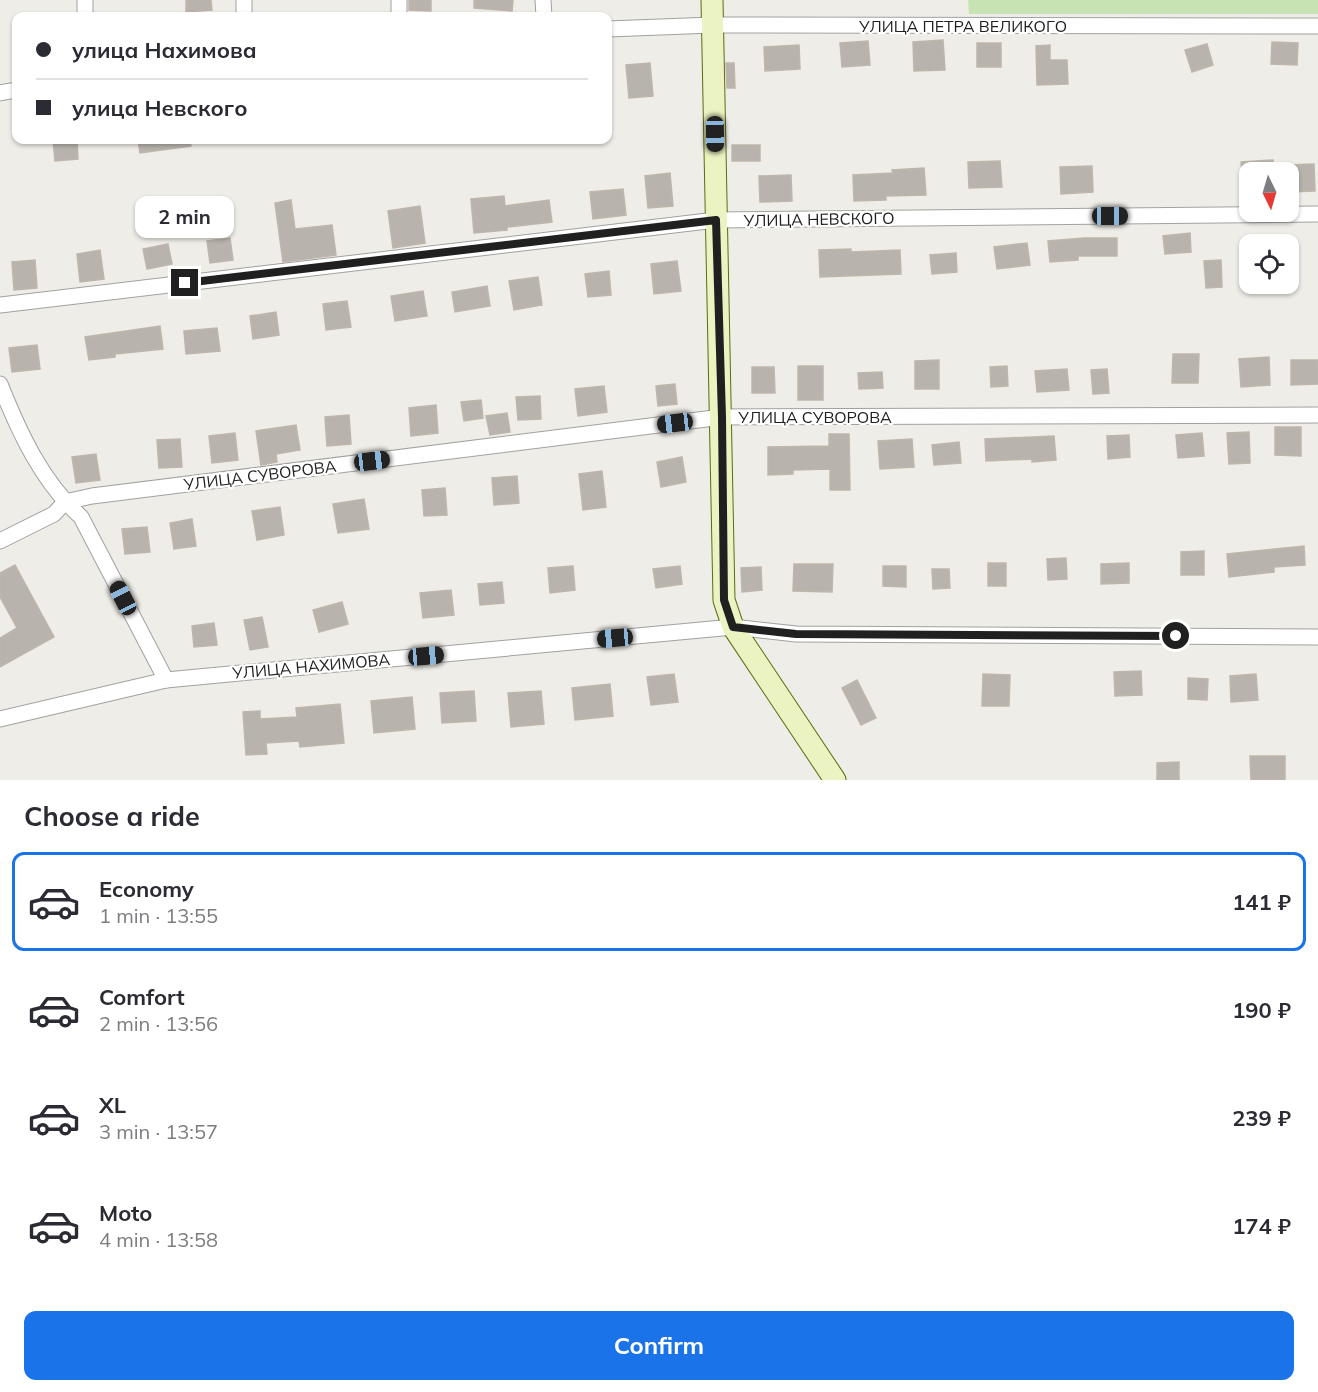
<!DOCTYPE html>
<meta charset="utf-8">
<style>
:root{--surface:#fff;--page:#f7f7f7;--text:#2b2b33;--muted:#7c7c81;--line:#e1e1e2;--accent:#1a73e8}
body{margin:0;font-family:Mulish,sans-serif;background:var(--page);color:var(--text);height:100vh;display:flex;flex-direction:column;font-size:22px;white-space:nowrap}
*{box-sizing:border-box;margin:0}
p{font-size:20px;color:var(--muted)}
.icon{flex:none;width:33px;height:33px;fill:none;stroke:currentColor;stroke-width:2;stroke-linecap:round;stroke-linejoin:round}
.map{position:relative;height:780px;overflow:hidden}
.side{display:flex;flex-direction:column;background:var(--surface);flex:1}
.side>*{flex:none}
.guide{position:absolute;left:12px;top:12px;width:600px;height:132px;border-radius:12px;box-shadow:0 2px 4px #0004;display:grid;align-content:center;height:132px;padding:0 24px;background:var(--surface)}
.needle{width:39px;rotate:175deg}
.tools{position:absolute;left:1239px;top:162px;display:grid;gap:12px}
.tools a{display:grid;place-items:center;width:60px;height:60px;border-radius:12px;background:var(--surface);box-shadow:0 2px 4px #0004;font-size:30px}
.end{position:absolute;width:27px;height:27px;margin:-14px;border:8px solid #202020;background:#fff;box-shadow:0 0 0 3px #fff}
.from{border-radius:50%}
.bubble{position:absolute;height:42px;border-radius:12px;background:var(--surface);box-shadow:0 2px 4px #0004;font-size:20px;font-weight:700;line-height:42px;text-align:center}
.car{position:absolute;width:18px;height:36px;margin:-18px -9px;border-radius:8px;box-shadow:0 0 4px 2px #0007;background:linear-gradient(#222 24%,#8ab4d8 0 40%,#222 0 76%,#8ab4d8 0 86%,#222 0)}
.guide b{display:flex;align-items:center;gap:21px;height:57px;font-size:22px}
.guide b+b{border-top:2px solid var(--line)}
.guide i{width:15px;height:15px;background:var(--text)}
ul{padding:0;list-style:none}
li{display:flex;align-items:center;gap:18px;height:99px;margin:0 12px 9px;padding:0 12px;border:3px solid transparent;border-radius:12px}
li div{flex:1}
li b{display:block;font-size:22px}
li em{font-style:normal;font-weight:700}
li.active{border-color:var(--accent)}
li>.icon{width:54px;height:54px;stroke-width:1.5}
h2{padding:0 24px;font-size:27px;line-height:72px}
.primary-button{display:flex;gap:12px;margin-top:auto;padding:12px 24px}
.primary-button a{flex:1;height:69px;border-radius:12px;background:var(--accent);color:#fff;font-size:24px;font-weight:700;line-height:69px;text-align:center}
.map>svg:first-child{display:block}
</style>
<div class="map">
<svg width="1318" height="780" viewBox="0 0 1318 780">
<rect width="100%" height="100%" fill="#efede7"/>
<path fill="#c7e3b3" d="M 968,0 L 1318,0 L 1318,14 L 969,14 Z"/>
<g fill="#b8b3ad" stroke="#bfb6ab" stroke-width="1.5">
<path d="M 186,0 L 211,0 L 212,10 L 186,12 Z"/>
<path d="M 409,0 L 431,0 L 431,11 L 409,10 Z"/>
<path d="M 474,0 L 513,0 L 512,11 L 474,8 Z"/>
<path d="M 943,40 L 945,70 L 914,71 L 913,42 Z"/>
<path d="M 868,41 L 870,65 L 842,67 L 840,43 Z"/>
<path d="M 1272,42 L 1298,43 L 1297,65 L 1271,64 Z"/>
<rect x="977" y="43" width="24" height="24"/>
<path d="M 1207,44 L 1213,65 L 1192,72 L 1185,50 Z"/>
<path d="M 799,45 L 800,69 L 765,71 L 764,47 Z"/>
<path d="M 1050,45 L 1050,60 L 1067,60 L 1068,84 L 1037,85 L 1036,46 Z"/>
<path d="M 650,63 L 653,96 L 629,98 L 626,65 Z"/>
<path d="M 726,63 L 734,63 L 735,88 L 727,88 Z"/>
<path d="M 53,140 L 77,140 L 78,159 L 55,161 Z"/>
<path d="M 138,140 L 190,140 L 191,146 L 140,153 Z"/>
<rect x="732" y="145" width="28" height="16"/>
<path d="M 1273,160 L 1274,172 L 1242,172 L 1241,162 Z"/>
<path d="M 1000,161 L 1002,187 L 969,188 L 968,162 Z"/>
<path d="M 1314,164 L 1315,191 L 1288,192 L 1288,165 Z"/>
<path d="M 1092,166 L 1093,192 L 1061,194 L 1060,167 Z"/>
<path d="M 924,168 L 926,195 L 886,196 L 886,200 L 854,201 L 853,175 L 893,173 L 892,170 Z"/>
<path d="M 670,173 L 673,206 L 648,208 L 645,176 Z"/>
<path d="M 791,175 L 792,201 L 760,202 L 759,176 Z"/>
<path d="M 623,189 L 626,215 L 593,219 L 590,192 Z"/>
<path d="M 504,196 L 505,206 L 549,200 L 552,222 L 507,227 L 507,230 L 474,233 L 471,199 Z"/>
<path d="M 291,200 L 295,229 L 332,225 L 336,255 L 283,262 L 275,203 Z"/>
<path d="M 420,206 L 425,243 L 393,248 L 388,211 Z"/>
<path d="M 1190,233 L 1191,252 L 1165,254 L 1163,236 Z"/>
<path d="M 230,238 L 233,260 L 210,263 L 207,241 Z"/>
<path d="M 1084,238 L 1117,238 L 1117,256 L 1078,256 L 1078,260 L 1050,262 L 1048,241 Z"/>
<path d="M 1027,243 L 1030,265 L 997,269 L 994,247 Z"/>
<path d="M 168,244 L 172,264 L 147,269 L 143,249 Z"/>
<path d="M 851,249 L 851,252 L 900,250 L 901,274 L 820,277 L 819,250 Z"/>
<path d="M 100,250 L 104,279 L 80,282 L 77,254 Z"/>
<path d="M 956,253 L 957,272 L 932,274 L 930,255 Z"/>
<path d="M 35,260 L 37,288 L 14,290 L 12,262 Z"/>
<path d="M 1221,260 L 1222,287 L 1206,288 L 1204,261 Z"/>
<path d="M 677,261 L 681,291 L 654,294 L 651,264 Z"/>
<path d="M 609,271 L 611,295 L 588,297 L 585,274 Z"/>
<path d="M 538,277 L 542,305 L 514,310 L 509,281 Z"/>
<path d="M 487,286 L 490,306 L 455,312 L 452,292 Z"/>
<path d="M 423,291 L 427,316 L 395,321 L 391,296 Z"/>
<path d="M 347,301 L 351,327 L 326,330 L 323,304 Z"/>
<path d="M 276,312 L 279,335 L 253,339 L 250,316 Z"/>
<path d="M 160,326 L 163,349 L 115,354 L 115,357 L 89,360 L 85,337 Z"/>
<path d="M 217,328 L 220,351 L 186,354 L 184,331 Z"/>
<path d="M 37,345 L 40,369 L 12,372 L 9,348 Z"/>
<path d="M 1173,354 L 1199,354 L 1198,383 L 1172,383 Z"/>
<path d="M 1269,357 L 1270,385 L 1241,387 L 1239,359 Z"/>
<path d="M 939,360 L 939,389 L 915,389 L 915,361 Z"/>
<path d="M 1291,360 L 1318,360 L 1318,384 L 1291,385 Z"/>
<rect x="798" y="366" width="25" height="34"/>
<path d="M 1007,366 L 1008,386 L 991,387 L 990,367 Z"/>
<path d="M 752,367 L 774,367 L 775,393 L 752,393 Z"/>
<path d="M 1067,369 L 1069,390 L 1037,392 L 1035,371 Z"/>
<path d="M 1107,369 L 1109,393 L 1093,394 L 1091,370 Z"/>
<path d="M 882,372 L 883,388 L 859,389 L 858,373 Z"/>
<path d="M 675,384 L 677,404 L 658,406 L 656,386 Z"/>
<path d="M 604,386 L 607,412 L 578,416 L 575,389 Z"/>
<path d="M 540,396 L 541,419 L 518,420 L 516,397 Z"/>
<path d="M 481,400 L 483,418 L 464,421 L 461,402 Z"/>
<path d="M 436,405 L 438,433 L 411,436 L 409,408 Z"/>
<path d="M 507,413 L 510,432 L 490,435 L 486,416 Z"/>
<path d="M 349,415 L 351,444 L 327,446 L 325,417 Z"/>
<path d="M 296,425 L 300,450 L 276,454 L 277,462 L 261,465 L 256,431 Z"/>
<path d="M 1275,427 L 1301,427 L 1301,456 L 1275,455 Z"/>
<path d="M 1249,432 L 1250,463 L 1229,464 L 1227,433 Z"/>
<path d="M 235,433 L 238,460 L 212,463 L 209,436 Z"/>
<path d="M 1202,433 L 1204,456 L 1178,458 L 1176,435 Z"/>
<path d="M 829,434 L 849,434 L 850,490 L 830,490 L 830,469 L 793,470 L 793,474 L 768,475 L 768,447 L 829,446 Z"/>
<path d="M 1129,435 L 1130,457 L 1108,459 L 1107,436 Z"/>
<path d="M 1054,436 L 1056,460 L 1032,462 L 1032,459 L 986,461 L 985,439 Z"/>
<path d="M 180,439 L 182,467 L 159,468 L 157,440 Z"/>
<path d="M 912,439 L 914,467 L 880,469 L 878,441 Z"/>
<path d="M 959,442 L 961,463 L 934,465 L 932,445 Z"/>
<path d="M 96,454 L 100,480 L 76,483 L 72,457 Z"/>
<path d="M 682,457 L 686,482 L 661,487 L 657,462 Z"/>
<path d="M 602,471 L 606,507 L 583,510 L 579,474 Z"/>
<path d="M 517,476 L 519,503 L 494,505 L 492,478 Z"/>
<path d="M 445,488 L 447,515 L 424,516 L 422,490 Z"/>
<path d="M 364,499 L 369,529 L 338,533 L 333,504 Z"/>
<path d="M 280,507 L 284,535 L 257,540 L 252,511 Z"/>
<path d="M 192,519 L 196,546 L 174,549 L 170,523 Z"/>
<path d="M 147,527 L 150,552 L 125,554 L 122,529 Z"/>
<path d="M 1304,546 L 1305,565 L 1274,567 L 1274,572 L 1229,577 L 1227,554 Z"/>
<path d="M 1204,551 L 1204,575 L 1181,575 L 1181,552 Z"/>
<path d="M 1066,558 L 1067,579 L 1048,580 L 1047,559 Z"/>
<rect x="988" y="563" width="18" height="23"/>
<path d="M 1129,563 L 1129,583 L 1101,584 L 1101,564 Z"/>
<path d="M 794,564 L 833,564 L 832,592 L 793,591 Z"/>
<path d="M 15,565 L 54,637 L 0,667 L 0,638 L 17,628 L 0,597 L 0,573 Z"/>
<path d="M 573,566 L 575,590 L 550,593 L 548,568 Z"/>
<path d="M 680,566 L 682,584 L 656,588 L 653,569 Z"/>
<path d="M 883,566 L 906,566 L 906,587 L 883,586 Z"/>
<path d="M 761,567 L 762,590 L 742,592 L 741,568 Z"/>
<path d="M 932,569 L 949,569 L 950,588 L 933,589 Z"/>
<path d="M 502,582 L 504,603 L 480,605 L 478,584 Z"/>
<path d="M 451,590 L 454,615 L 423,618 L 420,593 Z"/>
<path d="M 342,602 L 348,624 L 319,632 L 313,610 Z"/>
<path d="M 262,617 L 268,647 L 250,650 L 244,620 Z"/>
<path d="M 214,623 L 217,645 L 194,647 L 192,626 Z"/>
<path d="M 1141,671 L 1142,695 L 1115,696 L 1114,672 Z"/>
<path d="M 674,674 L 678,702 L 651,705 L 647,677 Z"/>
<path d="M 983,674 L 1010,675 L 1009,706 L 982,706 Z"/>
<path d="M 1256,674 L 1258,700 L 1231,702 L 1230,676 Z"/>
<path d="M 1188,678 L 1208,679 L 1207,700 L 1188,699 Z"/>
<path d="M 857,680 L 876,718 L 861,725 L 842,688 Z"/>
<path d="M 610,684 L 613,716 L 575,720 L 572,688 Z"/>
<path d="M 474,691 L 476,721 L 442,723 L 440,693 Z"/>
<path d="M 541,691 L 544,724 L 511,727 L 508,693 Z"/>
<path d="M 412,697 L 415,729 L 374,733 L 371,701 Z"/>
<path d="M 340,704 L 344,743 L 300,747 L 299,741 L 266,743 L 267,754 L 246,755 L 243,712 L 260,711 L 260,719 L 297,717 L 296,708 Z"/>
<path d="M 1250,756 L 1285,756 L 1285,780 L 1251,780 Z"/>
<path d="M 1179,762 L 1179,780 L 1157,780 L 1157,763 Z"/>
</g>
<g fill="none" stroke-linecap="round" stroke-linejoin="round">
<g stroke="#a1a1a1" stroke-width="17">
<g id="street">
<path d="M 244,0 L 244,16"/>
<path d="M 399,0 L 399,16"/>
<path d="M 543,0 L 544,16"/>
<path d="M 85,16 L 85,0"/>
<path d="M 608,29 L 713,25 L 1318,26"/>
<path d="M 0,93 L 16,90"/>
<path d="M 0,305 L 716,220 L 1318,214"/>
<path d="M 0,384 C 19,432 42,482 81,517 L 166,680"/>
<path d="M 0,541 L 54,514 L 65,502 L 92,496 L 722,417 L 1318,415"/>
<path d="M 0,719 L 166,680 L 733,627 L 796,634 L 1318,637"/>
</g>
</g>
<g stroke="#5a6c12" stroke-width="23">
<path id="secondary" d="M 712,0 L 724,600 L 733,627 L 835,780"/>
</g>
<use href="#street" stroke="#fff" stroke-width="15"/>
<use href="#secondary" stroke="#ecf3c2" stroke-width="21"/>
</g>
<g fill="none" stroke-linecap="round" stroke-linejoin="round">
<path stroke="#202020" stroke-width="8" d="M 185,283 L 716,220 L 722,417 L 724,600 L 733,627 L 796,634 L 1176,636"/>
</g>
<g text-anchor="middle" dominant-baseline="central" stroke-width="4.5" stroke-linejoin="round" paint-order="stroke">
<g font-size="16" fill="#202020" stroke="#fff">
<text x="963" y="26">УЛИЦА ПЕТРА ВЕЛИКОГО</text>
<text transform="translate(819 219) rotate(-1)">УЛИЦА НЕВСКОГО</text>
<text x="815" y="417">УЛИЦА СУВОРОВА</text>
<text transform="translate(260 475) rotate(-7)">УЛИЦА СУВОРОВА</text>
<text transform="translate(311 666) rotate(-5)">УЛИЦА НАХИМОВА</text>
</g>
</g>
</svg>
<div class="tools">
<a><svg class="needle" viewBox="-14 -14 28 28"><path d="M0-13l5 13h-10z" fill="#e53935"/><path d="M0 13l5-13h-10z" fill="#7c7c81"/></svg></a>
<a><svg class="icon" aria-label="locate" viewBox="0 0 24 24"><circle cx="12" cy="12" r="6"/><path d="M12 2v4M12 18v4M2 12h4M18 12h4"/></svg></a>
</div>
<i class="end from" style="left:1176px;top:636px"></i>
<i class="end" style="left:185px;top:283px"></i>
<div class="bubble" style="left:135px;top:196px;width:99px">2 min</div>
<i class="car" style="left:715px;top:134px;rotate:179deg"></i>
<i class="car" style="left:1110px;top:216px;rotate:90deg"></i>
<i class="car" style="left:675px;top:423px;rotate:263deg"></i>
<i class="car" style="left:372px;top:461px;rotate:83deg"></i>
<i class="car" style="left:123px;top:598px;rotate:333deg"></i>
<i class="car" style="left:615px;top:638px;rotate:265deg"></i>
<i class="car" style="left:426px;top:656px;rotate:85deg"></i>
<div class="guide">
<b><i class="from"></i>улица Нахимова</b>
<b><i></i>улица Невского</b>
</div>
</div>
<section class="side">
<h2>Choose a ride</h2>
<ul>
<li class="active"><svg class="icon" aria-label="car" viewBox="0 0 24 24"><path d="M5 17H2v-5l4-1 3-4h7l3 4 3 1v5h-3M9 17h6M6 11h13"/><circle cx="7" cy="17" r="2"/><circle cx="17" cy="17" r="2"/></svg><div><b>Economy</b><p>1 min · 13:55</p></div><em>141 ₽</em></li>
<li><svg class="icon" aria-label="car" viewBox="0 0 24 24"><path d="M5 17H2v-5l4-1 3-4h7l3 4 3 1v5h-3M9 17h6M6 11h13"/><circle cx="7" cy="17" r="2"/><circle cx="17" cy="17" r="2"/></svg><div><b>Comfort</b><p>2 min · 13:56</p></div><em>190 ₽</em></li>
<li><svg class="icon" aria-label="car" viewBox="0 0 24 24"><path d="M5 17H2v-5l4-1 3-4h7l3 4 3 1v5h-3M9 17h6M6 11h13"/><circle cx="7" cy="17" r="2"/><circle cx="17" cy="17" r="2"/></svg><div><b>XL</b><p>3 min · 13:57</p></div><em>239 ₽</em></li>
<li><svg class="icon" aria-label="car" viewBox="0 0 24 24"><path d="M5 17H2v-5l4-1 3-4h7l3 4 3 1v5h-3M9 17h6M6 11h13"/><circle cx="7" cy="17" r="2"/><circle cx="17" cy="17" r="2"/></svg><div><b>Moto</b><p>4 min · 13:58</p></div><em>174 ₽</em></li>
</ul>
<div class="primary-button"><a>Confirm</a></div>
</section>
